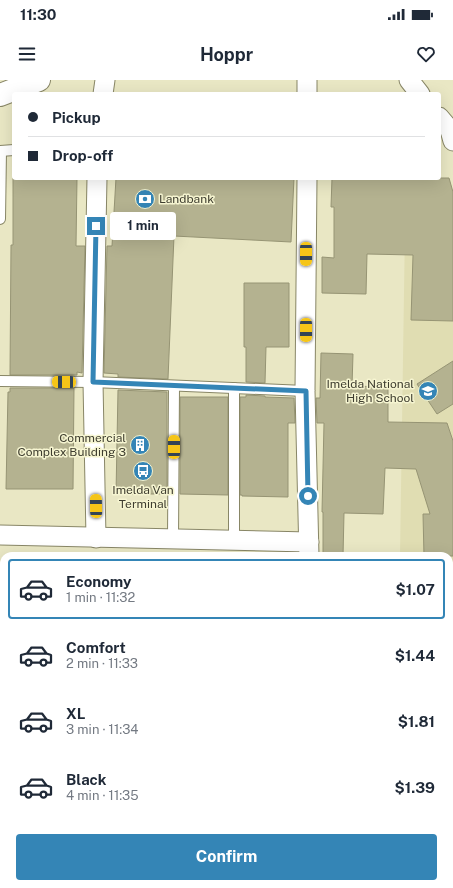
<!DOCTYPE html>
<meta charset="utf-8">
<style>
:root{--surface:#fff;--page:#f6f6f7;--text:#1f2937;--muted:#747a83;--line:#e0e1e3;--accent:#3485b6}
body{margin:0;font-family:"Public Sans",sans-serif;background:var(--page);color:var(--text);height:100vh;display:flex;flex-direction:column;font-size:15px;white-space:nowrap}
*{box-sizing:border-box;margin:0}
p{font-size:13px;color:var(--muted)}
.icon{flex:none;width:22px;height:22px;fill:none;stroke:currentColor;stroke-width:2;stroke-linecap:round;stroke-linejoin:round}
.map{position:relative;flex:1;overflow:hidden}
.details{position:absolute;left:0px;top:472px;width:453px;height:336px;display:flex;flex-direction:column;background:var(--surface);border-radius:12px 12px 0 0;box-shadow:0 4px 16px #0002}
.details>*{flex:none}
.guide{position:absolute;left:12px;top:12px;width:429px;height:88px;border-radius:4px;box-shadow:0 4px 16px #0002;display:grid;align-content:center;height:88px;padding:0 16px;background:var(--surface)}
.end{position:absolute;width:18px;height:18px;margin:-9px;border:5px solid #3485b6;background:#fff;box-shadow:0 0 0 2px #fff}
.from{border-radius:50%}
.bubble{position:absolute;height:28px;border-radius:4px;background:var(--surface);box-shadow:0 4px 16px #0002;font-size:13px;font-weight:700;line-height:28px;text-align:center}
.car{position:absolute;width:12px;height:24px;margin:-12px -6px;border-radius:5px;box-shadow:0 0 3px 1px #0007;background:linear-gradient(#f5c518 24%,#345 0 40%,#f5c518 0 76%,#345 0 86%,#f5c518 0)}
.guide b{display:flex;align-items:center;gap:14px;height:38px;font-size:15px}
.guide b+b{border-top:1px solid var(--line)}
.guide i{width:10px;height:10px;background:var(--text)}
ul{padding:7px 0 0;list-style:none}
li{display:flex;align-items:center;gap:12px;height:60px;margin:0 8px 6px;padding:0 8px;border:2px solid transparent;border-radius:4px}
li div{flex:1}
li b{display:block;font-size:15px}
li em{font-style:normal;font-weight:700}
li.current{border-color:var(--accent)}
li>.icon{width:36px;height:36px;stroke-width:1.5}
.cta{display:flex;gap:8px;margin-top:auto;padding:8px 16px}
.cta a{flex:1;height:46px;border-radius:4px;background:var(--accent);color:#fff;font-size:16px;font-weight:700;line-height:46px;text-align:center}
.status{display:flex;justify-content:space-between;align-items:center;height:28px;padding:0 20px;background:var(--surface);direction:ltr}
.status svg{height:11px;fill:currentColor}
header{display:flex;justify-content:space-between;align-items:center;height:52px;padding:0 16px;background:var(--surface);font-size:18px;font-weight:700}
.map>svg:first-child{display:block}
</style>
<div class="status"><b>11:30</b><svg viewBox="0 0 49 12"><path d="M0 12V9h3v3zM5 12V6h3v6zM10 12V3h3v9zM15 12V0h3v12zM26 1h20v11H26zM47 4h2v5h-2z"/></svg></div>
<header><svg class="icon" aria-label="menu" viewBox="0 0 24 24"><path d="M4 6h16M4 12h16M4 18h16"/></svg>Hoppr<svg class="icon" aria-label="heart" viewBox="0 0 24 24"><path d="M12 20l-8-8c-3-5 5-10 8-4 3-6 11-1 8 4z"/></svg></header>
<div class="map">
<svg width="453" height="808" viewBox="0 0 453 808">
<rect width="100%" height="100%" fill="#e9e7c4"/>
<path fill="#e0ddb2" d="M 453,132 L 453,626 L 449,622 L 449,476 L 400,476 L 405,147 Z"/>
<g fill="#b4b290" stroke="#969474">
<path d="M 13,98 L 77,98 L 76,166 L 85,166 L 82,293 L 77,292 L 77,295 L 10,295 L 11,165 L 13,165 Z"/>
<path d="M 116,98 L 294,98 L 291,162 L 174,156 L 168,299 L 118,297 L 118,294 L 104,293 L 107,166 L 112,166 Z"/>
<path d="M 332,98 L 449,98 L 453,112 L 453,241 L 411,240 L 413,175 L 367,174 L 366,214 L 322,213 L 322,177 L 334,178 L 334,127 L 331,127 Z"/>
<path d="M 244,203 L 289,203 L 289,267 L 266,267 L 265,303 L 246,302 L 246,267 L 244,267 Z"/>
<path d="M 321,273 L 353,274 L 352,306 L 388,307 L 388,342 L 447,343 L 453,361 L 453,476 L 424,476 L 423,434 L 430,434 L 416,389 L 385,388 L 383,434 L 344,433 L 343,476 L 323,476 L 323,432 L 322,432 L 324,343 L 317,343 L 316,318 L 320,318 Z"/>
<path d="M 453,281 L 453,324 L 437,334 L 417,304 Z"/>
<path d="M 10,308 L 74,308 L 73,409 L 6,409 L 8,312 L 10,312 Z"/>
<path d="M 118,310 L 167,312 L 167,414 L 116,414 Z"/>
<path d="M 246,315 L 265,316 L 265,317 L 294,318 L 295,343 L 288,343 L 288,417 L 242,416 L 242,415 L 240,415 L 240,317 L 246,317 Z"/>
<path d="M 180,317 L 228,317 L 228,415 L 180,414 Z"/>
</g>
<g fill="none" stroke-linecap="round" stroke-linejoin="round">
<g stroke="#888666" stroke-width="12">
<g id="lane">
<path d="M 0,71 L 14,70"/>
<path d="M 0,139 L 1,71"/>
<path d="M 0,301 L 93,302 L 305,311"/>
<path d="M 234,308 L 234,460"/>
<path d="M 173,459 L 174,306"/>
</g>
</g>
<g stroke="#888666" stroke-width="21">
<g id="street">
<path d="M 409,0 L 420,14"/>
<path d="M 103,14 L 105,0"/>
<path d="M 307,14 L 307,0"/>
<path d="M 439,37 L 450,50 L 453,61"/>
<path d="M 307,98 L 305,311 L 309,476"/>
<path d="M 0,455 L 309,462"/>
<path d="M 96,458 L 93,302 L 97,98"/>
<path d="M 0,681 L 4,681"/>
<path d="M 299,808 L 300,804"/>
</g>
</g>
<g stroke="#888666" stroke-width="24">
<path id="highway" d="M 0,15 L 39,0"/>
</g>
<use href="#lane" stroke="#fff" stroke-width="10"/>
<use href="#street" stroke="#fff" stroke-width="19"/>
<use href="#highway" stroke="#fff" stroke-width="22"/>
</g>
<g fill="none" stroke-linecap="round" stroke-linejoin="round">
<path stroke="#3485b6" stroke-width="5" d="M 96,146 L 93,302 L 306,311 L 308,416"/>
</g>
<defs>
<g id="bank-disc" transform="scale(1)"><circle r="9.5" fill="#3485b6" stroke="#f6f5d1"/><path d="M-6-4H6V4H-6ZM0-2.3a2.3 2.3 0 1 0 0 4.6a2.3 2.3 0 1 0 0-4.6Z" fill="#fff"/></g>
<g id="school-disc" transform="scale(1)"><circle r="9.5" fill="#3485b6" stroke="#f6f5d1"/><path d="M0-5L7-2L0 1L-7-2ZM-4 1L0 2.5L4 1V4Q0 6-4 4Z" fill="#fff"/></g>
<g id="building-disc" transform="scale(1)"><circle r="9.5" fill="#3485b6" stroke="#f6f5d1"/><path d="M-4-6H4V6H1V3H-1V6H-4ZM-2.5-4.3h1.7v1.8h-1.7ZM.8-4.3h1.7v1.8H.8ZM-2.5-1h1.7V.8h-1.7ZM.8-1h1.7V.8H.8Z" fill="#fff"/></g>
<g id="bus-disc" transform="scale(1)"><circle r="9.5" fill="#3485b6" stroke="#f6f5d1"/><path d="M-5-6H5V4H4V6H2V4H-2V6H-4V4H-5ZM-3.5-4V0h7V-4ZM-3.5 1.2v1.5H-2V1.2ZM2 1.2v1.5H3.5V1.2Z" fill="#fff"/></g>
</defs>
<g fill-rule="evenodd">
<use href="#bank-disc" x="145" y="119"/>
<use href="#school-disc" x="428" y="311"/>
<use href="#building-disc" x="140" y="365"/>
<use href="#bus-disc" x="143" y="391"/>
</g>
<g text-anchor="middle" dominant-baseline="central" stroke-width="3" stroke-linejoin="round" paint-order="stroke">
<g font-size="12" fill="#3e3d2f" stroke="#f6f5d1" text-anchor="end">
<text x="159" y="119" text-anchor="start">Landbank</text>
<text x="414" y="304">Imelda National<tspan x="414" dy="14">High School</tspan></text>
<text x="126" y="358">Commercial<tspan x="126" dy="14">Complex Building 3</tspan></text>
<text x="143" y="410" text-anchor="middle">Imelda Van<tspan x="143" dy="14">Terminal</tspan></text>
</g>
</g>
</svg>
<i class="end from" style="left:308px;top:416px"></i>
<i class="end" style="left:96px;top:146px"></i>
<div class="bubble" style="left:110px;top:132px;width:66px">1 min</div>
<i class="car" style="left:306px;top:174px;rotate:180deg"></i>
<i class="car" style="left:306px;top:250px;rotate:180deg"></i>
<i class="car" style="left:64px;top:302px;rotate:271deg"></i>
<i class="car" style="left:174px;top:367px;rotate:0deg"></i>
<i class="car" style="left:96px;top:426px;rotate:359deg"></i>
<div class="guide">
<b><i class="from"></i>Pickup</b>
<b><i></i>Drop-off</b>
</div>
<section class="details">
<ul>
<li class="current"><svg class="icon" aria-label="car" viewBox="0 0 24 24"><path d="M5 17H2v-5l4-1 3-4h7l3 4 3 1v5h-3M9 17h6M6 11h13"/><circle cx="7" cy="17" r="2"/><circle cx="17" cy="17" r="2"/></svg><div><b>Economy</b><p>1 min · 11:32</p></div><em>$1.07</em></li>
<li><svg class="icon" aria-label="car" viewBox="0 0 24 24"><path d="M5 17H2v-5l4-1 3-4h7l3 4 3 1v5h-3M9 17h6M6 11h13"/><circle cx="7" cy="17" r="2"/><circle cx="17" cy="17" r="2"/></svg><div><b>Comfort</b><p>2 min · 11:33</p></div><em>$1.44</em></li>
<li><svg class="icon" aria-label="car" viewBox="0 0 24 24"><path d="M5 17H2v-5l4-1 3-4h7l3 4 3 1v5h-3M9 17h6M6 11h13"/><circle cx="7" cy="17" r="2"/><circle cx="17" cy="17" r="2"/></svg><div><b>XL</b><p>3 min · 11:34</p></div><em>$1.81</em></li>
<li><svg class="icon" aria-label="car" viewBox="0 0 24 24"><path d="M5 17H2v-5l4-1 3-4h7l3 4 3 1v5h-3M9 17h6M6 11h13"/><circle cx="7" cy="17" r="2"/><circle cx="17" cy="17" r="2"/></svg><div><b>Black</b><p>4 min · 11:35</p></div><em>$1.39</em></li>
</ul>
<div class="cta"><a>Confirm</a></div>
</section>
</div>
